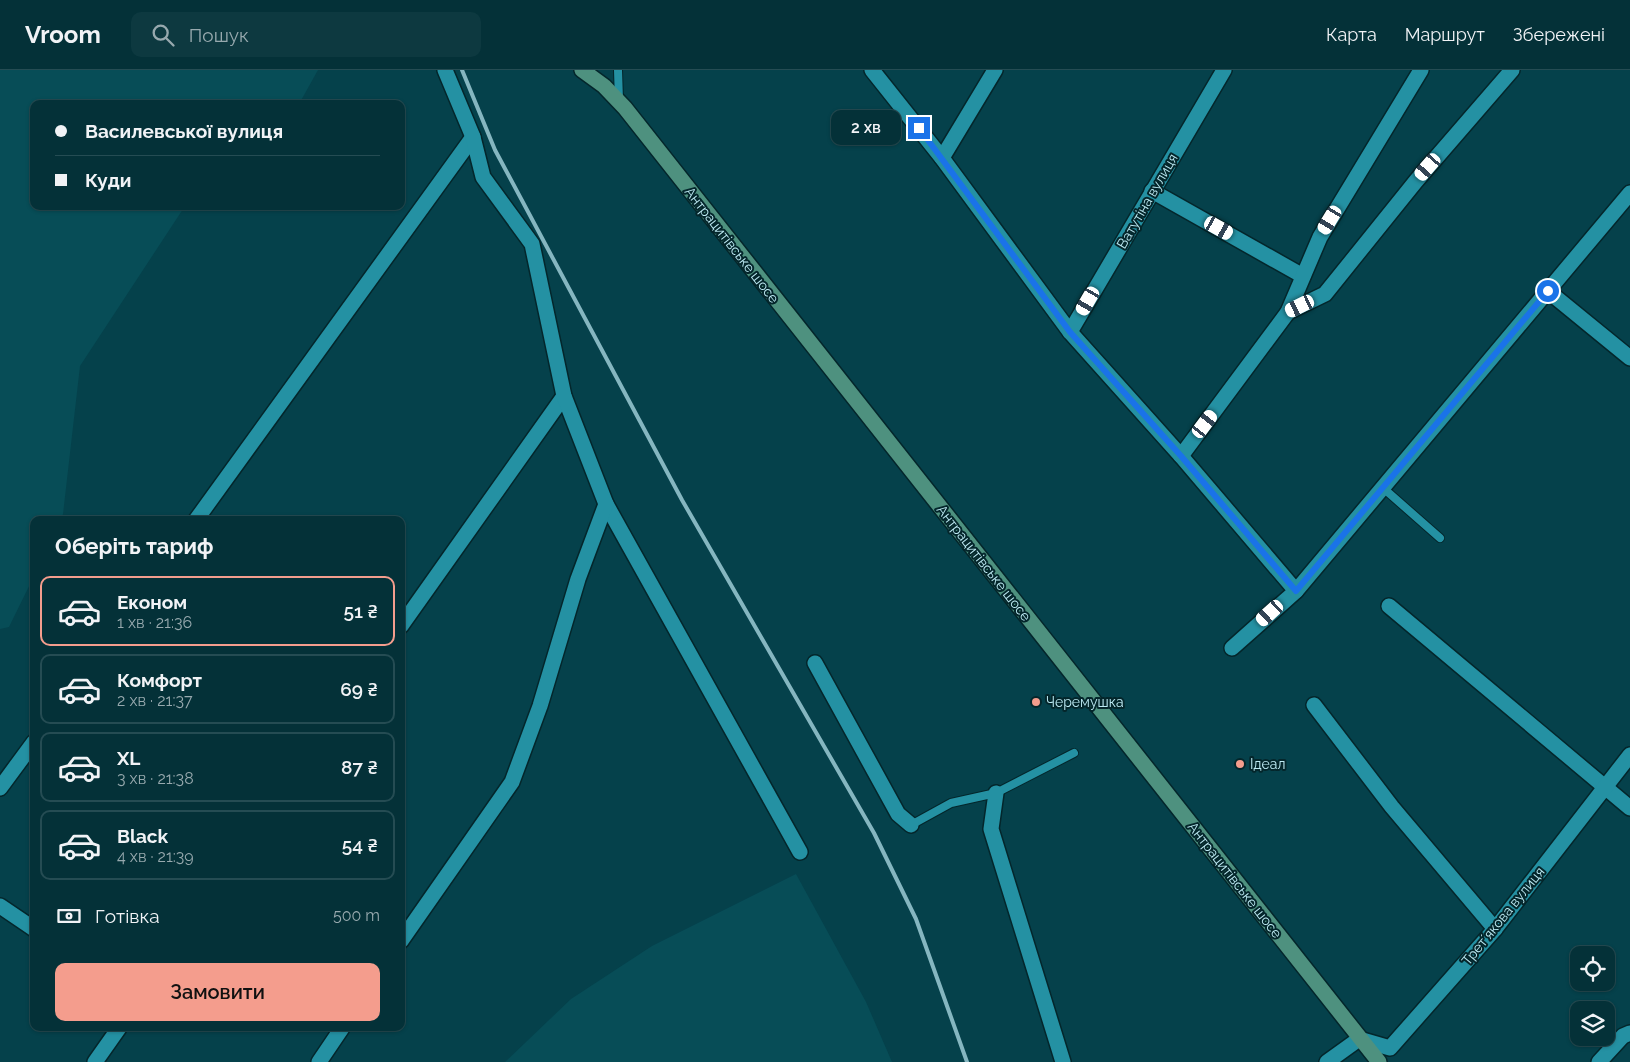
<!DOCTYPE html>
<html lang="uk">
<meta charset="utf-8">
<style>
:root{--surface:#043138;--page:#0d3940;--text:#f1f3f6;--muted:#97a9ae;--line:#254c53;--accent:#f49d8d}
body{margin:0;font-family:Raleway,sans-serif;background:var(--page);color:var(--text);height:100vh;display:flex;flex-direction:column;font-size:19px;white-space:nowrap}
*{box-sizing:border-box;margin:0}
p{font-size:16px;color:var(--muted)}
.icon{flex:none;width:28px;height:28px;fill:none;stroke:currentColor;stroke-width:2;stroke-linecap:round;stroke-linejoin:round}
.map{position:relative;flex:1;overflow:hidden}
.panel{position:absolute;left:30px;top:446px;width:375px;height:515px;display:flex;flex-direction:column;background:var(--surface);border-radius:10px;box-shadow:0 1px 4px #0004,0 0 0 1px var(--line)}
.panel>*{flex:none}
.banner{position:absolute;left:30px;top:30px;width:375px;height:110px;border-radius:10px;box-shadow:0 1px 4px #0004,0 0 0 1px var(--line);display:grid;align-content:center;height:110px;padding:0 25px;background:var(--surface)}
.fabs{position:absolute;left:1570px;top:876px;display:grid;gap:10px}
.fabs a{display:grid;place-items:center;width:45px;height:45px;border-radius:10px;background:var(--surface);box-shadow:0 1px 4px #0004,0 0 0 1px var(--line);font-size:25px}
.end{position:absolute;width:22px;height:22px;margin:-11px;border:6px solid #1a73e8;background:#fff;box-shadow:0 0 0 2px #fff}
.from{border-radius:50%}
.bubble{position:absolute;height:35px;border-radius:10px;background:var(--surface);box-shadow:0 1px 4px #0004,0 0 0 1px var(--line);font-size:16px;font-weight:600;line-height:35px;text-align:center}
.car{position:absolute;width:15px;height:30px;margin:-15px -8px;border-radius:6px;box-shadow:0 0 4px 1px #0007;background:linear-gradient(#fff 24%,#345 0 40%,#fff 0 76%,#345 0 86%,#fff 0)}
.banner b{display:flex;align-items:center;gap:18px;height:48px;font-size:19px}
.banner b+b{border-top:1px solid var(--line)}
.banner i{width:12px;height:12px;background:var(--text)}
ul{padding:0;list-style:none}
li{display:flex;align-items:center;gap:15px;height:70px;margin:0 10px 8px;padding:0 15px;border:2px solid var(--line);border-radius:10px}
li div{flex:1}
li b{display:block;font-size:19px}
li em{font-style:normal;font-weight:600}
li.active{border-color:var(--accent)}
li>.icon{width:45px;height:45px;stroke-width:1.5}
h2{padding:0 25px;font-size:22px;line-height:60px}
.pay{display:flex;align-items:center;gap:12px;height:55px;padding:0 25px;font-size:19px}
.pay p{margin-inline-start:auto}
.cta{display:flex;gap:10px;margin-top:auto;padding:10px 25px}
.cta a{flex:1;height:58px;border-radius:10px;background:var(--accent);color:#111;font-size:20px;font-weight:600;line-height:58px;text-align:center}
header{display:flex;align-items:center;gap:30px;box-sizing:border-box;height:70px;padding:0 25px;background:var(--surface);border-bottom:1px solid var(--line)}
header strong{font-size:24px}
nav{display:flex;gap:28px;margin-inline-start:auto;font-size:18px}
.search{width:350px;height:45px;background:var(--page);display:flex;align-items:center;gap:12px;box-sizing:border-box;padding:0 18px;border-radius:10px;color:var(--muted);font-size:19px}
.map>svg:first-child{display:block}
</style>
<header>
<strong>Vroom</strong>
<div class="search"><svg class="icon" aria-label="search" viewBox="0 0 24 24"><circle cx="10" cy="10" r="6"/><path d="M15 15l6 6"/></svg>Пошук</div>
<nav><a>Карта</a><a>Маршрут</a><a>Збережені</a></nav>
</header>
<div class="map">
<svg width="1630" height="992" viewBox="0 0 1630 992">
<rect width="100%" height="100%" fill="#05414b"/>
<g fill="#074d57">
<path d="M 0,0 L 318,0 L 299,34 L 34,34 L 34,136 L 185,136 L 80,296 L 63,444 L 60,450 L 34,450 L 34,506 L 9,557 L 0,559 Z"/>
<path d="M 796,804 L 866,932 L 892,992 L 505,992 L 571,929 L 652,876 Z"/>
</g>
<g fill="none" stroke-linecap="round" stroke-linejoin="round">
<g stroke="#04262b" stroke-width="10">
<g id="lane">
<path d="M 618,0 L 619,30"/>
<path d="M 1382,417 L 1440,468"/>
<path d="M 911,755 L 951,733 L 996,723 L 1074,683"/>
</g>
</g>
<g stroke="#04262b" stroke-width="18">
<g id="street">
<path d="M 872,0 L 942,88 L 1070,262 L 1181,386 L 1296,521 L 1232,578"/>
<path d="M 942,88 L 995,0"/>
<path d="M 1152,121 L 1303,206"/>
<path d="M 1548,221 L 1630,288"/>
<path d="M 1288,242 L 1325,224 L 1416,111 L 1512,0"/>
<path d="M 1070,262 L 1224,0"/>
<path d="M 1181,386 L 1288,242 L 1320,167 L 1421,0"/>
<path d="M 606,434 L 800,782"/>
<path d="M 196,450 L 473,67"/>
<path d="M 1296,521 L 1630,123"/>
<path d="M 1389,536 L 1630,738"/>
<path d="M 401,556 L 564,326"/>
<path d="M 815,593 L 898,744 L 911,755"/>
<path d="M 1314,635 L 1392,737 L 1495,859"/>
<path d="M 0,718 L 34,672"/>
<path d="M 996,723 L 991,759 L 1063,992"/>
<path d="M 0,836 L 34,859"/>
<path d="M 401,871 L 512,712 L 540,636 L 578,509 L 606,434 L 564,326 L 532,174 L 483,107 L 473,67 L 445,0"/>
<path d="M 95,992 L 119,958"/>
<path d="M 319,992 L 342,958"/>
<path d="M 1327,992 L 1359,969 L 1390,978 L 1495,859 L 1630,685"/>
<path d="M 1599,992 L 1623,966 L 1630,963"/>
</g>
</g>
<g stroke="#04262b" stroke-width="18">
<path id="secondary" d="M 582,0 L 604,16 L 625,38 L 1379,992"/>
</g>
<use href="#lane" stroke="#2491a3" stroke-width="8"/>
<use href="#street" stroke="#2491a3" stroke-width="15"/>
<use href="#secondary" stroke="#4e917f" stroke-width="15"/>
<path stroke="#85b6c0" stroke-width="4" d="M 462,0 L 495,80 L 682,430 L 874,763 L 916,849 L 967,992"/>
</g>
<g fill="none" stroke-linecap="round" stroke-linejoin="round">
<path stroke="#1a73e8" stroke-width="6" d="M 919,58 L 1070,262 L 1181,386 L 1296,521 L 1548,221"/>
</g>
<g fill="#f49d8d" stroke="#04262b" stroke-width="2">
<circle cx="1036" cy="632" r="5"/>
<circle cx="1240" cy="694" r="5"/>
</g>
<g text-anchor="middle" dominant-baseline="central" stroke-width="4" stroke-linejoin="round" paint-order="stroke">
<g font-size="14" fill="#beebf4" stroke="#04262b">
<text transform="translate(1147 131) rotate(-60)">Ватутіна вулиця</text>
<text transform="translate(732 175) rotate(52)">Антрацитівське шосе</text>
<text transform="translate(984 493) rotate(52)">Антрацитівське шосе</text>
<text transform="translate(1235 810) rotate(52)">Антрацитівське шосе</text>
<text transform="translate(1503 846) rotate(-51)">Третʼякова вулиця</text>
</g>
<g font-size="14" fill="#beebf4" stroke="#04262b" text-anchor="start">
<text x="1046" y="632">Черемушка</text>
<text x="1250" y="694">Ідеал</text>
</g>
</g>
</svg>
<div class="fabs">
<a><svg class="icon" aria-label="locate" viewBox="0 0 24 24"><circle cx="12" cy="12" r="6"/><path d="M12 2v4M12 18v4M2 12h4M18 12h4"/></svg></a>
<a><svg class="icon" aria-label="layers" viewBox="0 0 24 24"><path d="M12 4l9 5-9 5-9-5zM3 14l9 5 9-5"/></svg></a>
</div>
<i class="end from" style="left:1548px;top:221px"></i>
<i class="end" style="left:919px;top:58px"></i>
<div class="bubble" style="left:831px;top:40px;width:70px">2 хв</div>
<i class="car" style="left:1428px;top:97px;rotate:221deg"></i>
<i class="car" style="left:1330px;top:150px;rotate:211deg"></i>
<i class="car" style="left:1219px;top:158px;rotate:119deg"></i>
<i class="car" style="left:1088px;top:231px;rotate:210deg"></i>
<i class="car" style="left:1300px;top:236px;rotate:244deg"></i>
<i class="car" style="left:1205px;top:354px;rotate:37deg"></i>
<i class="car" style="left:1270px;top:543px;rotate:228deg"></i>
<div class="banner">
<b><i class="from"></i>Василевської вулиця</b>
<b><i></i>Куди</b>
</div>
<section class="panel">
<h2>Оберіть тариф</h2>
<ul>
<li class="active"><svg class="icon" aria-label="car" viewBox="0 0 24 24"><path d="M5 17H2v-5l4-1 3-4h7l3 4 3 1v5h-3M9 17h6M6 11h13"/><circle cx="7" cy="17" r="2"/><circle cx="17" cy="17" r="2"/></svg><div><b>Економ</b><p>1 хв · 21:36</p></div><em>51 ₴</em></li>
<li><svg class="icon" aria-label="car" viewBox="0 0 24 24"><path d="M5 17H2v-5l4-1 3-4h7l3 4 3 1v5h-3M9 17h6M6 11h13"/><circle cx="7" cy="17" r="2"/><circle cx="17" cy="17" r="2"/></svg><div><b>Комфорт</b><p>2 хв · 21:37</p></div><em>69 ₴</em></li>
<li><svg class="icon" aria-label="car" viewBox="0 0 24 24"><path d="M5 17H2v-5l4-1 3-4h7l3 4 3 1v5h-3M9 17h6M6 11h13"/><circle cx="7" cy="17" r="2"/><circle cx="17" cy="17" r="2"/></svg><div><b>XL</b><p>3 хв · 21:38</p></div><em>87 ₴</em></li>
<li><svg class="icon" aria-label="car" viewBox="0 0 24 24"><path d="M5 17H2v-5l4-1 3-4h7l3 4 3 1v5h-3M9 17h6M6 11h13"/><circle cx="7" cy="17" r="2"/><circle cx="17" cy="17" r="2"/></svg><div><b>Black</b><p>4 хв · 21:39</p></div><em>54 ₴</em></li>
</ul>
<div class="pay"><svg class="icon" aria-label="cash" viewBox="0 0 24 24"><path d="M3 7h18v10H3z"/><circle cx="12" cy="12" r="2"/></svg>Готівка<p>500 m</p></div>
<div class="cta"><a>Замовити</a></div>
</section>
</div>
